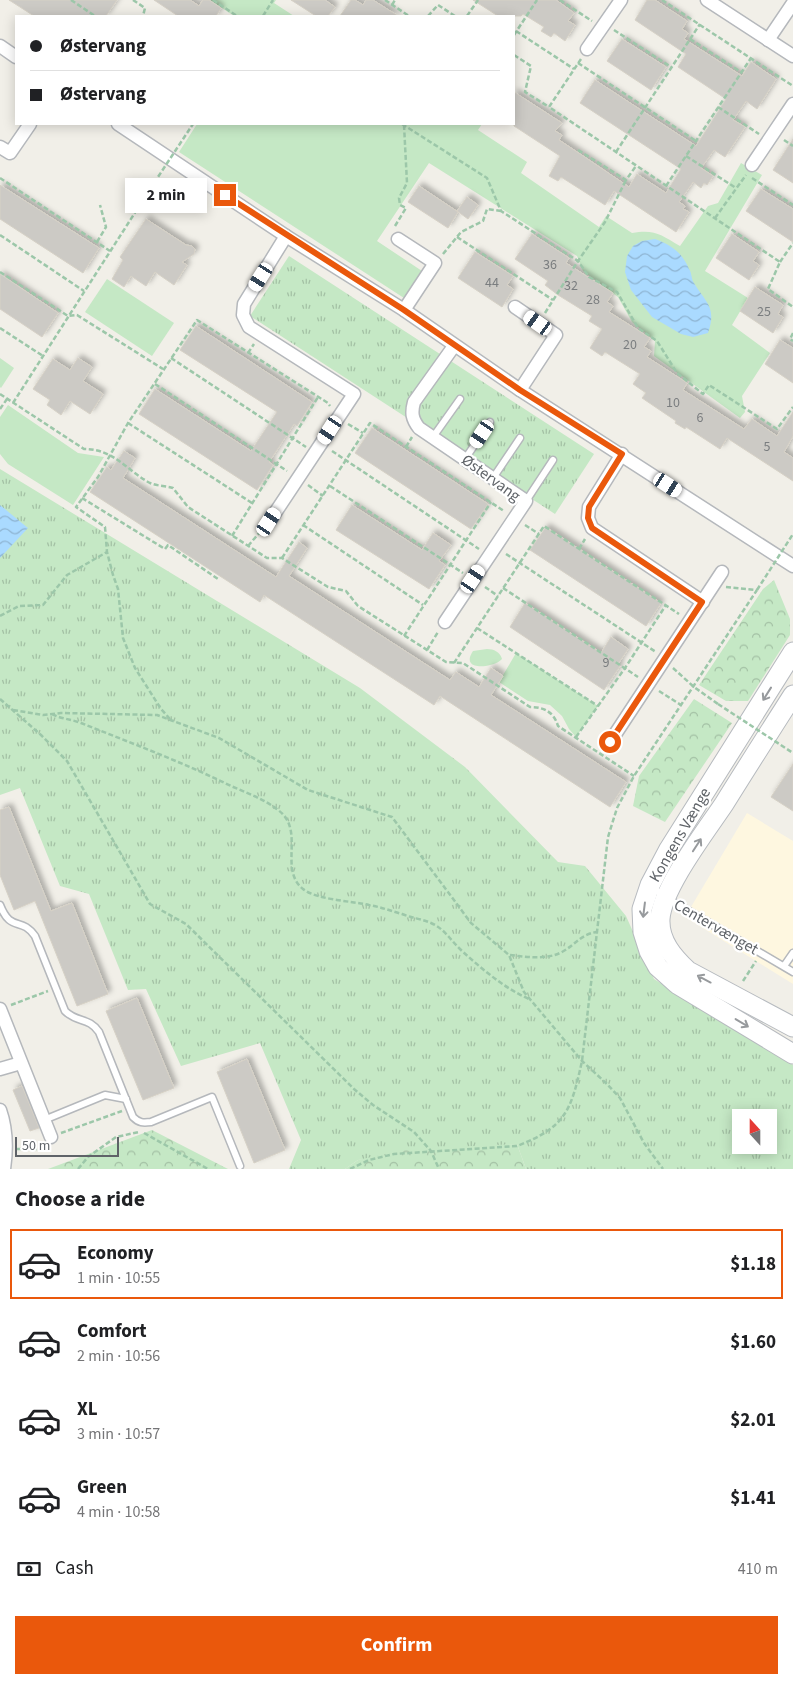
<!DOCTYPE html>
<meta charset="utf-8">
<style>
:root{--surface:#fff;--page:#f2f2f2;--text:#202124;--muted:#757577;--line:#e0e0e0;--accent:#ea580c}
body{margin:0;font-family:"Source Sans 3",sans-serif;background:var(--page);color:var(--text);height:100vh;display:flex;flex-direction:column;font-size:19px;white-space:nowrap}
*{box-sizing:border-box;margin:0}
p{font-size:16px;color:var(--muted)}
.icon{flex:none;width:28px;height:28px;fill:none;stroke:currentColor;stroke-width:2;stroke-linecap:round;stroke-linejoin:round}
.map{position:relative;height:1169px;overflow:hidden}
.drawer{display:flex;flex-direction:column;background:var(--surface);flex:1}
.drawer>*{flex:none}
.guide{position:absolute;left:15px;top:15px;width:500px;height:110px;border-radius:0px;box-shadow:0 2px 12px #0003;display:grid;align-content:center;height:110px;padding:0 15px;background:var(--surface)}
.needle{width:32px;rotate:339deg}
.buttons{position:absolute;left:732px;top:1109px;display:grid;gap:10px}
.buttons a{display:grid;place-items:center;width:45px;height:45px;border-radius:0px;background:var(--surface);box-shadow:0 2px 12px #0003;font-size:25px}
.scale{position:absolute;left:15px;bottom:12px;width:104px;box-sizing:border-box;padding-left:5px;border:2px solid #5f6368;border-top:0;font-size:14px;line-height:18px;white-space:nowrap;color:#5f6368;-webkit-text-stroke:4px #fff;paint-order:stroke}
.end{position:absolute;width:22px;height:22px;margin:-11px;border:6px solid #ea580c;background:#fff;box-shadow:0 0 0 2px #fff}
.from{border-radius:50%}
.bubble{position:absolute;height:35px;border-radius:0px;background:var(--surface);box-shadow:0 2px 12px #0003;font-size:16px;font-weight:700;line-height:35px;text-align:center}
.car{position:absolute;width:15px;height:30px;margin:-15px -8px;border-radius:6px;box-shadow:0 0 4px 1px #0007;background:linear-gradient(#fff 24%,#345 0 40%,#fff 0 76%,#345 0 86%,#fff 0)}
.guide b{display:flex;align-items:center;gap:18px;height:48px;font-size:19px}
.guide b+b{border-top:1px solid var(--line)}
.guide i{width:12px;height:12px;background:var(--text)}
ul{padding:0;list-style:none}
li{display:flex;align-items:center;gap:15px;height:70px;margin:0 10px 8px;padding:0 5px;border:2px solid transparent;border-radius:0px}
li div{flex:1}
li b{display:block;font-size:19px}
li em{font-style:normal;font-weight:700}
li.on{border-color:var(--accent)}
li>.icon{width:45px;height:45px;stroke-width:1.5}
h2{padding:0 15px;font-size:22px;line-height:60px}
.pay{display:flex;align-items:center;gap:12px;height:55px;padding:0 15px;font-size:19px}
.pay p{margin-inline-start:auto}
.button{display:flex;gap:10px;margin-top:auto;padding:10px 15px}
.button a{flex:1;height:58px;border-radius:0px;background:var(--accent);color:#fff;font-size:20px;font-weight:700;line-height:58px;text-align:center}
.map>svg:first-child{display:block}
</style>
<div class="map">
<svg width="793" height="1169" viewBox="0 0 793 1169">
<defs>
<pattern id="grass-tufts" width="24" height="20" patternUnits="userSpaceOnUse" patternTransform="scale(1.25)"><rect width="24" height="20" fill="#c5e8c5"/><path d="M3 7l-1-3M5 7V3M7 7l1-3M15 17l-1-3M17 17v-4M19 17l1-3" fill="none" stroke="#a3c0a4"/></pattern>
<pattern id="forest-crowns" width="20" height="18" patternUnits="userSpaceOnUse" patternTransform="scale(1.25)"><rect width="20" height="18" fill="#c5e8c5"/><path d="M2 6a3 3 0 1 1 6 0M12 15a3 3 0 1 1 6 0" fill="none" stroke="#a3c0a4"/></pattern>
<pattern id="water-waves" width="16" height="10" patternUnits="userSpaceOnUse" patternTransform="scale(1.25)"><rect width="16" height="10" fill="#aadaff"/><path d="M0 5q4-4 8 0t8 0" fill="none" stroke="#8eb4d2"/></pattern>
<filter id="shadow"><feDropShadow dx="3.5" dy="-3.5" stdDeviation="2.5" flood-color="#0004"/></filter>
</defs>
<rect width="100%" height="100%" fill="#f1efe8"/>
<path fill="#fef7e0" d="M 747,813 L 793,841 L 793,984 L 685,917 Z"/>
<g fill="url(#grass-tufts)" fill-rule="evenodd">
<path d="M 289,256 L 594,454 L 555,514 L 250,316 Z"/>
<path d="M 0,469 L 360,688 L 465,767 L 558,862 L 585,866 L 626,916 L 654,979 L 793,1065 L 793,1169 L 526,1169 L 517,1144 L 358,1160 L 345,1169 L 289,1169 L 301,1140 L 260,1043 L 181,1066 L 146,989 L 128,990 L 89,894 L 60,886 L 20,788 L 0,795 ZM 741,1118 L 769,1118 L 769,1145 L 741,1145 Z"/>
</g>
<g fill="url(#forest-crowns)">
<path d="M 774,580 L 790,619 L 790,635 L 748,701 L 726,701 L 699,685 L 763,589 Z"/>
<path d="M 694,699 L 732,723 L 665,822 L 633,806 L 639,776 Z"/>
<path d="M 152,1130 L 228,1169 L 48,1169 Z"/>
<path d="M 517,1144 L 526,1169 L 345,1169 L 358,1160 L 403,1150 Z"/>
</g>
<g fill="#c5e8c5">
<path d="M 210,0 L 276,0 L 274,3 L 294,16 L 234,16 Z"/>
<path d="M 197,124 L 482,124 L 478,130 L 527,162 L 521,173 L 599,227 L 606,216 L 632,233 C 655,229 661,235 680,246 L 708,206 L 718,203 L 741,163 L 762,175 L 705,271 L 748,298 L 732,325 L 770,353 L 742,396 L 745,412 L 740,418 L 654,356 L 655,341 L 632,322 L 618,297 L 583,271 L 577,256 L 429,163 L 377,241 L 422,271 L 404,298 L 179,152 Z"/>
<path d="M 107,279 L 174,323 L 152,356 L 85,312 Z"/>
<path d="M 0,358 L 14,368 L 1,388 L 0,387 Z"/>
<path d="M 8,405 L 78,453 L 104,457 L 73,505 L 8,464 L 0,454 L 0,417 Z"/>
<path d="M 487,649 C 494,649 500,652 502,659 C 494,668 459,672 473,651 Z"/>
<path d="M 516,653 L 598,706 L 576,737 L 569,729 L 562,716 L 550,705 L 528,701 L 499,682 Z"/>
</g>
<g fill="url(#water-waves)">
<path d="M 655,239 C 671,245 682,252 689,269 C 692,273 691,279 694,283 C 706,303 717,307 708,333 L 693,337 L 681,334 L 652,317 L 631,290 L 625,272 L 627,256 L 633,246 L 642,241 Z"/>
<path d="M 0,505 L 28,528 L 0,558 Z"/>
</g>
<g fill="#cccac5" stroke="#d6d1c6" filter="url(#shadow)">
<path d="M 9,0 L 117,0 L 106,16 L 34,16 Z"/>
<path d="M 154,0 L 190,0 L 199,6 L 203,0 L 209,0 L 221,8 L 216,16 L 178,16 Z"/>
<path d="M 291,0 L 325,0 L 335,7 L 328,16 L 316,16 Z"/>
<path d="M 351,0 L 355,0 L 363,5 L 366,0 L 373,0 L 398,16 L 340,16 Z"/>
<path d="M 473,0 L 556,0 L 574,13 L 568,21 L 575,25 L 565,41 L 554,33 L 551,37 L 541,31 L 544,27 L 523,14 L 521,16 L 498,16 Z"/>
<path d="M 647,0 L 655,0 L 687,21 L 682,29 L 688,33 L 684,39 L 742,76 L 751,62 L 776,79 L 757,109 L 746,101 L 733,120 L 745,127 L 725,157 L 714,150 L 701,168 L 713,176 L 707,185 L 704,183 L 701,188 L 693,182 L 679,202 L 685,206 L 683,209 L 689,212 L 676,232 L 614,191 L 605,205 L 561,177 L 558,181 L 549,176 L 560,156 L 514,126 L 514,92 L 562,123 L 555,131 L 562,135 L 559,140 L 589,160 L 629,187 L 637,174 L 666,193 L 681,169 L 580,103 L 595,80 L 696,146 L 726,99 L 678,67 L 686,54 L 635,20 Z"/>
<path d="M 622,39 L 666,67 L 651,90 L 607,61 Z"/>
<path d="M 793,139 L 793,183 L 773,170 Z"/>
<path d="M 0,185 L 99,248 L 83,273 L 0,219 Z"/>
<path d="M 419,186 L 458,212 L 448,228 L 408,202 Z"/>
<path d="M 761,189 L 793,209 L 793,242 L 746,211 Z"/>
<path d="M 467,197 L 478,205 L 468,219 L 457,211 Z"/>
<path d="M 146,219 L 186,245 L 192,246 L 195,249 L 194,254 L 182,262 L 187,265 L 174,285 L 155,272 L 146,286 L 131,276 L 124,287 L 112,279 L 123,260 L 120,257 Z"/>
<path d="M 532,234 L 569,258 L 566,263 L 613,293 L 607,302 L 613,306 L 609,312 L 650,338 L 644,347 L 651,351 L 647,357 L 687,383 L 683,390 L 744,429 L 752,419 L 777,436 L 793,412 L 793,436 L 784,452 L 793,458 L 793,481 L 727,438 L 720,449 L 686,427 L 685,429 L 675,423 L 676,421 L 642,398 L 646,393 L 633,384 L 640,374 L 605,352 L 602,356 L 590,348 L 602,329 L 589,321 L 592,316 L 558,295 L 545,285 L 548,281 L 515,259 Z"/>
<path d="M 732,234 L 759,252 L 753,261 L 759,265 L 749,280 L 716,258 Z"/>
<path d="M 475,252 L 513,276 L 507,285 L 513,289 L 502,307 L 458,278 Z"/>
<path d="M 0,274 L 58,313 L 42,337 L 0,309 Z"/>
<path d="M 755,287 L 783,305 L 778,314 L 783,317 L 773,333 L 740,311 Z"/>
<path d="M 196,326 L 312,402 L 297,426 L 294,424 L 269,462 L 273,465 L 257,490 L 139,414 L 155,389 L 251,451 L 277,412 L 180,350 Z"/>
<path d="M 780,340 L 793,348 L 793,383 L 765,364 Z"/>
<path d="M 78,358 L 92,367 L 83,381 L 103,394 L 90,414 L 70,401 L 61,415 L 47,405 L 50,400 L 33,389 L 53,359 L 70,370 Z"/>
<path d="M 372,428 L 488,504 L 471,529 L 355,453 Z"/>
<path d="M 124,451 L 135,458 L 123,478 L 276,577 L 299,542 L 307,548 L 289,576 L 450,680 L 456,672 L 479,687 L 491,668 L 503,676 L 491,695 L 626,782 L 610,807 L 440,696 L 434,705 L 264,595 L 260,602 L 90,492 L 107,467 L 111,470 Z"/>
<path d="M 352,505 L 422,550 L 433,533 L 451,545 L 439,561 L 445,565 L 429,589 L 336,530 Z"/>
<path d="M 546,527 L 661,603 L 646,626 L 530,550 Z"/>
<path d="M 525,603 L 601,653 L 611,637 L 628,649 L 618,664 L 620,666 L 604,690 L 510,627 Z"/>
<path d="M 793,764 L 793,811 L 771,797 Z"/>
<path d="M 9,807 L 51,911 L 72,903 L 108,994 L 77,1006 L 35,901 L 14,910 L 0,875 L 0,810 Z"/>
<path d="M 137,998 L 174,1088 L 143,1100 L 106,1011 Z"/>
<path d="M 247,1059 L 285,1150 L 254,1163 L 217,1072 Z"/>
<path d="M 22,1086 L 39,1128 L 30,1131 L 13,1090 Z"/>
</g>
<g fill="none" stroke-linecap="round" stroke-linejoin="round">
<g stroke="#b5b8bc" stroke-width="9">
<g id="lane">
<path d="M 433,437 L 460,399"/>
<path d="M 465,459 L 490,422"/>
<path d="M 493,478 L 520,438"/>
<path d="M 526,501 L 553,460"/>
<path d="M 651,886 L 665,897 L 793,972"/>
<path d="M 0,905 C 11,933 21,916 35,936 L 65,1011 C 77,1023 89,1017 99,1032 L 133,1117 C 139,1123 143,1123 151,1122 L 212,1097 L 240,1166"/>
<path d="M 784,966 L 793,953"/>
<path d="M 44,1120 L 105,1095 L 126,1099"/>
</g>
</g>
<g stroke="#b5b8bc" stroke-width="15">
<g id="street">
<path d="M 707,0 L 793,56"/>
<path d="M 768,40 L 793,3"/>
<path d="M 0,46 L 16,57"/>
<path d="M 587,49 L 621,0"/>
<path d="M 118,124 L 286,236 L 404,310 L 520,390 L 793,566"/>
<path d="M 0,147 L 10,153 L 30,124"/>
<path d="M 752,165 L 793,104"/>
<path d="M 398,239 L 435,263 L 404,310"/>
<path d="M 515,307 L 556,335 L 520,390"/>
<path d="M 622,454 L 589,507 L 588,518 L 592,528 L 703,602"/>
<path d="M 269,522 L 354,394 L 249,327 L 243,315 L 244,304 L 286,236"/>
<path d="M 445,622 L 526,501 L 419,428 C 412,419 411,413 414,402 L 454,346"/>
<path d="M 610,742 L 722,572"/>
<path d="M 0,1009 L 51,1137"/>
<path d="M 0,1069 L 21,1063"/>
<path d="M 0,1110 C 7,1130 7,1149 4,1169"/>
</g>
</g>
<g stroke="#b6babf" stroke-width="21">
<g id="secondary">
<path d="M 793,652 L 669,849 L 650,885 L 642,909 L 643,932 L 649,951 L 658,967 L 677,984 L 793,1054"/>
<path d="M 793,695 C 770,731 747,767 724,804 C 706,831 662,888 660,919 C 659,941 673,957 688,971 L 793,1027"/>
</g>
</g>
<g stroke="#9cc7a9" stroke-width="2.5" stroke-dasharray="5 2.5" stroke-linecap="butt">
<path d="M 71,0 L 95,16"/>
<path d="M 133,0 L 145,8 L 143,16"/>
<path d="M 213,0 L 237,16"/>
<path d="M 385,0 L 409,16"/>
<path d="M 560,0 L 592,21"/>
<path d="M 662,0 L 793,86"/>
<path d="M 392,5 L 395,0"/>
<path d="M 263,16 L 273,0"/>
<path d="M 428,16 L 438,5 L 455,16"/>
<path d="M 467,16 L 478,0"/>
<path d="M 614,30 L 671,67"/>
<path d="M 516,31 L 574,69"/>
<path d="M 514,35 L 537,0"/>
<path d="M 690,39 L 741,72"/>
<path d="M 514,55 L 531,66 L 525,92 L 549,107"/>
<path d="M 581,59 L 549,107 L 780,262 L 768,289 L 793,307"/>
<path d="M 578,63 L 696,141"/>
<path d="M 718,107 L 759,134"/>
<path d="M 402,124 L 487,178 L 501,211 L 578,261 L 589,277 L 617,292 L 638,328 L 657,341 L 677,373 L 703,394 L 709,385 L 777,429 L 793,407"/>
<path d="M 191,127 L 193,124"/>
<path d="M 784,140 L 793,146"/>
<path d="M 578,150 L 626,180 L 636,166"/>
<path d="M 616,152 L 700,24"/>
<path d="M 686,156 L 736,188"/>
<path d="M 0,178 L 110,251"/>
<path d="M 752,178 L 793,205"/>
<path d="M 666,186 L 751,58"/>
<path d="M 715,218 L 746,175"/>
<path d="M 395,226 L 406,208 L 400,205 L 399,198 L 407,183 L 404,125"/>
<path d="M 0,235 L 84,291"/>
<path d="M 457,237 L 553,300"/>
<path d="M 97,242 L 106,227 L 100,205"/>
<path d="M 443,254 L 461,232 L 483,221 L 487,209 L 501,211"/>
<path d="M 780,262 L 793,243"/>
<path d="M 0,272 L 68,316 L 77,315 L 163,369"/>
<path d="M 545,313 L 578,261 L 605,222 L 626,180"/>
<path d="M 0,328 L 43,356"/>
<path d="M 793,333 L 790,339 L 793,341"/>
<path d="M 248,353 L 254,344"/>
<path d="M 171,358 L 306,447"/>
<path d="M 155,384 L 287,471"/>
<path d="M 0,394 L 84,449 C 114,449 126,470 150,483 C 157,486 166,486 173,488 L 188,507 L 267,558 L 282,558 L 328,587 L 346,591 L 358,606 L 446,662 L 463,663 L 530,707 C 544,707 554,712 558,726 L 634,776"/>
<path d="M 13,403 L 154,183"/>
<path d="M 0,409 L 7,399"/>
<path d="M 128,423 L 252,503"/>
<path d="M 348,424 L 363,433"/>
<path d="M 406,447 L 412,437"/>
<path d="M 332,451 L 479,549"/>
<path d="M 308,485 L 323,496"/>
<path d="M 330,486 L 463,573"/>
<path d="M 82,498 L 165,549 L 168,545 L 218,579"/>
<path d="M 303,525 L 423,605"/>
<path d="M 525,525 L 539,534"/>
<path d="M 232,536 L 318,397"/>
<path d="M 248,546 L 260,532"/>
<path d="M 579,549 L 585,539"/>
<path d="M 506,554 L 656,652"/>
<path d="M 282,558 L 370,423 L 504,511"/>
<path d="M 485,587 L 498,596"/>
<path d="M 726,587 L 757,590"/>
<path d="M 503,588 L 638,677"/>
<path d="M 0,616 L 19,606 L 43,605 L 67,575 L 107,552"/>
<path d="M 477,628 L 598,706"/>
<path d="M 404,636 L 491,502"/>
<path d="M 427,650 L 438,632"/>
<path d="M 454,663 L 544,526 L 679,614"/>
<path d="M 673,668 L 694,687 L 718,704"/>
<path d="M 659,691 L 681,705"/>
<path d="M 0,699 L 41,735 L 67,761 L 150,904 L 186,924 L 354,1089 L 373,1105 L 414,1132 L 431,1151 L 439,1169"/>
<path d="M 13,710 L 43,715 L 61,713 L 157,715 L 219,738 L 308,790 L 392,817 L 471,923 L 509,955 L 524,992 L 582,1061 L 607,1084 L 620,1098 L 644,1143 L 663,1169"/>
<path d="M 52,714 C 61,719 71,719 81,723 C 131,743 182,762 231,786 C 247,793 264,799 278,810 C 306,830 278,869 303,889 C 317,900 352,901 369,905 C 381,907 391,911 402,914 C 412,918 422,919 431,923 C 445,929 451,941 462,951 C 482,969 504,988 529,999"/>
<path d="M 170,719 L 161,709 L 135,668 L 123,638 L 118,589 L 113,575 L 107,552 L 105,527 L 76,507 L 98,477 L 128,423 L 197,320 L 328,403 L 330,406"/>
<path d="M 576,737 L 625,668 L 666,605"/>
<path d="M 510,955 C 527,957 547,960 562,952 C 575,945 581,934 597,932"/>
<path d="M 743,981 L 756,961"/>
<path d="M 11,1005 L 48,991"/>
<path d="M 61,1133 L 122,1111"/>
<path d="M 144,1133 L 208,1169"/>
<path d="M 17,1149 L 40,1149 L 43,1146"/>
<path d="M 78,1169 L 88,1157 L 116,1137 L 139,1132"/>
<path d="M 350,1169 L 369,1160 L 394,1154 L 517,1146 C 566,1127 571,1111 582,1061 L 608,837 L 617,808 L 634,776 L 757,590"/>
</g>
<use href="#lane" stroke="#fff" stroke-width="6"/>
<use href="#street" stroke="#fff" stroke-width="12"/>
<use href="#secondary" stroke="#fff" stroke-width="19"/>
<g stroke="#9cc7a9" stroke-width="2.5" stroke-dasharray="5 2.5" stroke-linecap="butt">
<path d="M 154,183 L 191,127"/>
<path d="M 757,590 L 793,534"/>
<path d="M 718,704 L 793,753"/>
</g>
</g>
<defs><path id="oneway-shaft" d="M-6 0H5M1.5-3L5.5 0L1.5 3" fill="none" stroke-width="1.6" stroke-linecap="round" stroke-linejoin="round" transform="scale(1.25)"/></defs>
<g stroke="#979a9d">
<use href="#oneway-shaft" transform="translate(767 694) rotate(122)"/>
<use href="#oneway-shaft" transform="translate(697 845) rotate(-57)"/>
<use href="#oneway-shaft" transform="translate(644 910) rotate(97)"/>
<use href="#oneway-shaft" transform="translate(704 979) rotate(-152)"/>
<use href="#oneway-shaft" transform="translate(742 1023) rotate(31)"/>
</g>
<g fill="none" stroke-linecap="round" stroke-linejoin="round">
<path stroke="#ea580c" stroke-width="6" d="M 225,195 L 404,310 L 520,390 L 622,454 L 589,507 L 588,518 L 592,528 L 702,602 L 610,742"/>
</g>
<g text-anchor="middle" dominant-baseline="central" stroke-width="4.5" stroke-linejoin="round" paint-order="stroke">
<g font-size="14" fill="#7a7d7f">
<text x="550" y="265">36</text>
<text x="492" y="283">44</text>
<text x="571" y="286">32</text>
<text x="593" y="300">28</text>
<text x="764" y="312">25</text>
<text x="630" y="345">20</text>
<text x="673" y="403">10</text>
<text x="700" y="418">6</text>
<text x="767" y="447">5</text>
<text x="606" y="663">9</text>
</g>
<g font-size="16" fill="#5f6368" stroke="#fff">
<text transform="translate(491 478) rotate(36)">Østervang</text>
<text transform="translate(680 835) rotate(-60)">Kongens Vænge</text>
<text transform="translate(716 927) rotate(30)">Centervænget</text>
</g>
</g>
</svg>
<div class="buttons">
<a><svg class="needle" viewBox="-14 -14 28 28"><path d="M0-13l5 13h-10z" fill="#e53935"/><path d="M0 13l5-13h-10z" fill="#757577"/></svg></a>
</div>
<div class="scale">50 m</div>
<i class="end from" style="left:610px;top:742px"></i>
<i class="end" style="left:225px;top:195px"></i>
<div class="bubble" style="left:125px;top:178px;width:82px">2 min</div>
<i class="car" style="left:261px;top:277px;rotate:212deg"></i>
<i class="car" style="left:538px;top:323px;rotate:305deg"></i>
<i class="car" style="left:330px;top:430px;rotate:213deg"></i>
<i class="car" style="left:482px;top:434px;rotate:214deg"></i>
<i class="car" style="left:668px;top:485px;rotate:123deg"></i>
<i class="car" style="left:269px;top:522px;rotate:33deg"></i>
<i class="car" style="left:473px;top:579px;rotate:34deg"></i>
<div class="guide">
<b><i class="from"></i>Østervang</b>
<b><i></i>Østervang</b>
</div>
</div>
<section class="drawer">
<h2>Choose a ride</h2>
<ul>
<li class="on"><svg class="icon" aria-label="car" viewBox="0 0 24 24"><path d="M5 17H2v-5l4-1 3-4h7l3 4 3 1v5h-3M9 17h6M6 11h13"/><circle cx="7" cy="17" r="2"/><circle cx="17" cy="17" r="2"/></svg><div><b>Economy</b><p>1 min · 10:55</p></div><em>$1.18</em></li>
<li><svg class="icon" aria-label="car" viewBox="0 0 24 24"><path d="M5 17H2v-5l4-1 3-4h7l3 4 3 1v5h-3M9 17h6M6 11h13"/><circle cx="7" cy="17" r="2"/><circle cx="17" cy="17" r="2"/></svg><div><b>Comfort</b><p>2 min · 10:56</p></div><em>$1.60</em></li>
<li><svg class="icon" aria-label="car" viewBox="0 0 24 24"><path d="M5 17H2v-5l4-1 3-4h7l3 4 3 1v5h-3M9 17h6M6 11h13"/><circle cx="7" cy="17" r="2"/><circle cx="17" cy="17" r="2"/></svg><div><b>XL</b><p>3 min · 10:57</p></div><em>$2.01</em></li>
<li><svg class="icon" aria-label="car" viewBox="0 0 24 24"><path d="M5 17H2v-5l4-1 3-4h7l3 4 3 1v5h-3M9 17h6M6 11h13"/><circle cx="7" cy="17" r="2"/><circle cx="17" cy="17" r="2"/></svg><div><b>Green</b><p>4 min · 10:58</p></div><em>$1.41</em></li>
</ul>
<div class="pay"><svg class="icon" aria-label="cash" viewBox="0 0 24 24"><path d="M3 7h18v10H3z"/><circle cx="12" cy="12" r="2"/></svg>Cash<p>410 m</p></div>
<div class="button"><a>Confirm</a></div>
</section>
